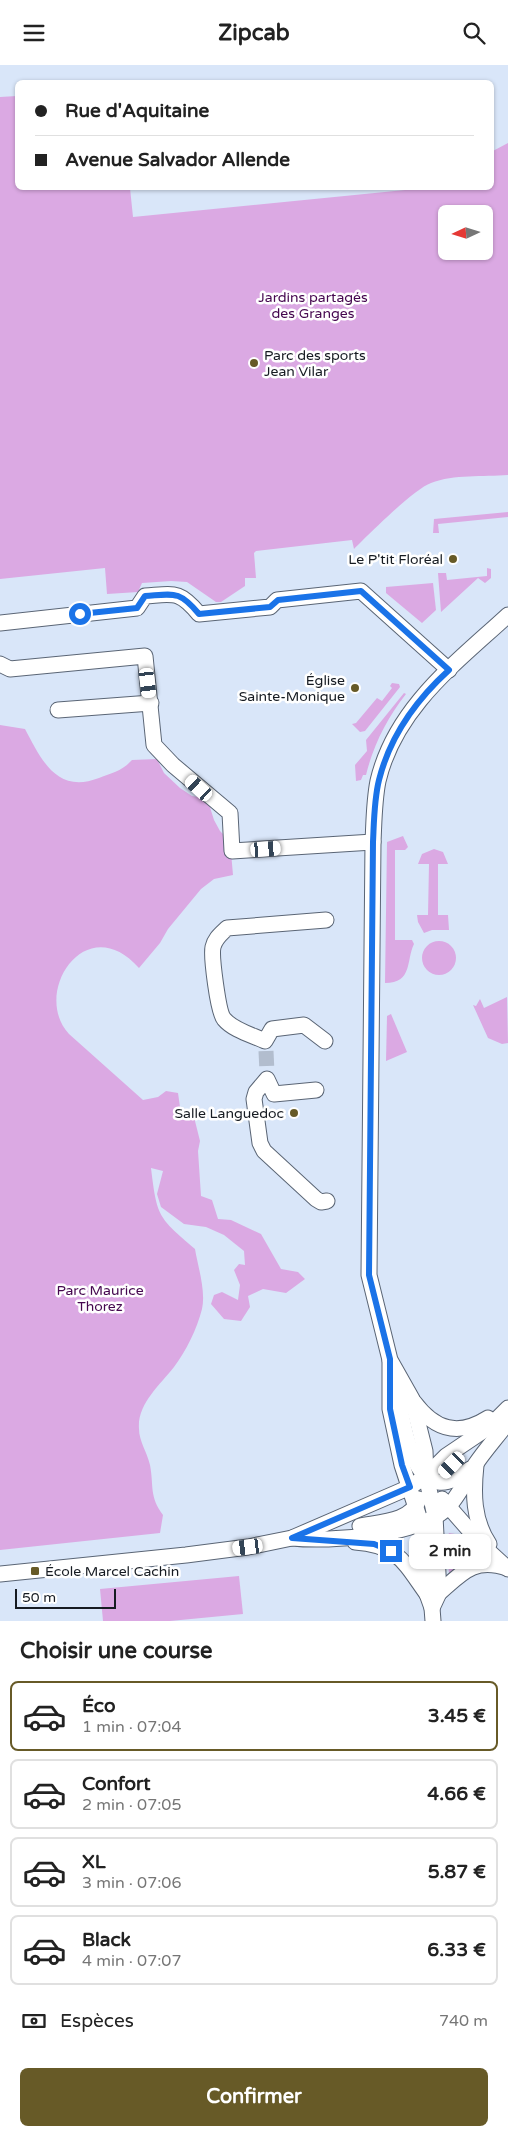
<!DOCTYPE html>
<html lang="fr">
<meta charset="utf-8">
<style>
:root{--surface:#fff;--page:#f6f6f6;--text:#222;--muted:#767676;--line:#e0e0e0;--accent:#675a27}
body{margin:0;font-family:"Varela Round",sans-serif;background:var(--page);color:var(--text);height:100vh;display:flex;flex-direction:column;font-size:19px;white-space:nowrap}
*{box-sizing:border-box;margin:0}
p{font-size:16px;color:var(--muted)}
.icon{flex:none;width:28px;height:28px;fill:none;stroke:currentColor;stroke-width:2;stroke-linecap:round;stroke-linejoin:round}
.map{position:relative;height:1556px;overflow:hidden}
.side{display:flex;flex-direction:column;background:var(--surface);flex:1}
.side>*{flex:none}
.guide{position:absolute;left:15px;top:15px;width:479px;height:110px;border-radius:8px;box-shadow:0 1px 4px #0004;display:grid;align-content:center;height:110px;padding:0 20px;background:var(--surface)}
.needle{width:32px;rotate:266deg}
.fabs{position:absolute;left:438px;top:140px;display:grid;gap:10px}
.fabs a{display:grid;place-items:center;width:55px;height:55px;border-radius:8px;background:var(--surface);box-shadow:0 1px 4px #0004;font-size:25px}
.scale{position:absolute;left:15px;bottom:12px;width:101px;box-sizing:border-box;padding-left:5px;border:2px solid #161b22;border-top:0;font-size:14px;line-height:18px;white-space:nowrap;color:#161b22;-webkit-text-stroke:4px #fff;paint-order:stroke}
.end{position:absolute;width:22px;height:22px;margin:-11px;border:6px solid #1a73e8;background:#fff;box-shadow:0 0 0 2px #fff}
.from{border-radius:50%}
.bubble{position:absolute;height:35px;border-radius:8px;background:var(--surface);box-shadow:0 1px 4px #0004;font-size:16px;font-weight:800;line-height:35px;text-align:center}
.car{position:absolute;width:15px;height:30px;margin:-15px -8px;border-radius:6px;box-shadow:0 0 4px 1px #0007;background:linear-gradient(#fff 24%,#345 0 40%,#fff 0 76%,#345 0 86%,#fff 0)}
.guide b{display:flex;align-items:center;gap:18px;height:48px;font-size:19px}
.guide b+b{border-top:1px solid var(--line)}
.guide i{width:12px;height:12px;background:var(--text)}
ul{padding:0;list-style:none}
li{display:flex;align-items:center;gap:15px;height:70px;margin:0 10px 8px;padding:0 10px;border:2px solid var(--line);border-radius:8px}
li div{flex:1}
li b{display:block;font-size:19px}
li em{font-style:normal;font-weight:800}
li.active{border-color:var(--accent)}
li>.icon{width:45px;height:45px;stroke-width:1.5}
h2{padding:0 20px;font-size:22px;line-height:60px}
.pay{display:flex;align-items:center;gap:12px;height:55px;padding:0 20px;font-size:19px}
.pay p{margin-inline-start:auto}
.action{display:flex;gap:10px;margin-top:auto;padding:10px 20px}
.action a{flex:1;height:58px;border-radius:8px;background:var(--accent);color:#fff;font-size:20px;font-weight:800;line-height:58px;text-align:center}
header{display:flex;justify-content:space-between;align-items:center;height:65px;padding:0 20px;background:var(--surface);font-size:22px;font-weight:800}
.map>svg:first-child{display:block}
</style>
<header><svg class="icon" aria-label="menu" viewBox="0 0 24 24"><path d="M4 6h16M4 12h16M4 18h16"/></svg>Zipcab<svg class="icon" aria-label="search" viewBox="0 0 24 24"><circle cx="10" cy="10" r="6"/><path d="M15 15l6 6"/></svg></header>
<div class="map">
<svg width="508" height="1556" viewBox="0 0 508 1556">
<rect width="100%" height="100%" fill="#d9e6f9"/>
<g fill="#dba9e3" fill-rule="evenodd">
<path d="M 17,31 L 18,122 L 130,123 L 133,152 L 425,123 L 491,122 L 491,87 L 508,78 L 508,410 C 483,412 454,409 431,418 C 414,424 369,469 354,484 L 352,475 L 256,486 L 254,488 L 256,513 L 245,513 L 245,521 L 221,537 L 216,537 L 187,517 L 171,516 L 142,518 L 138,527 L 107,529 L 105,503 L 0,514 L 0,32 ZM 446,149 L 484,149 L 484,186 L 446,186 Z"/>
<path d="M 508,447 L 508,452 L 438,459 L 439,468 L 433,468 L 434,454 Z"/>
<path d="M 487,503 L 491,504 L 491,513 L 485,518 L 478,513 L 441,547 L 438,508 L 446,508 L 447,515 L 487,511 Z"/>
<path d="M 433,518 L 436,545 L 422,558 L 386,528 L 386,522 Z"/>
<path d="M 392,618 L 399,619 L 400,622 L 365,666 L 360,667 L 352,659 L 356,658 L 377,633 L 382,636 L 392,623 L 390,621 Z"/>
<path d="M 404,628 L 406,629 C 387,653 373,681 366,710 L 363,710 L 361,715 L 356,716 L 355,700 L 367,686 L 366,675 Z"/>
<path d="M 0,660 L 25,664 C 42,696 57,729 99,713 C 112,708 122,706 132,695 L 157,694 L 164,708 L 180,723 L 192,731 L 205,733 L 208,736 L 214,755 L 220,766 L 230,776 L 233,810 L 214,814 L 201,824 L 168,864 L 160,878 L 139,903 C 86,843 31,928 69,969 L 143,1035 L 158,1032 L 166,1026 L 178,1028 L 180,1042 L 194,1052 L 200,1076 L 198,1086 L 201,1131 L 212,1135 L 218,1154 L 231,1155 L 261,1169 L 281,1204 L 298,1207 L 305,1214 L 286,1228 L 263,1224 L 248,1231 L 250,1242 L 241,1256 L 224,1254 L 211,1239 L 214,1230 L 222,1227 L 238,1235 L 240,1220 L 234,1205 L 239,1199 L 245,1200 L 244,1186 L 224,1170 L 206,1162 L 184,1159 L 161,1142 L 157,1129 L 163,1106 L 151,1103 C 157,1152 158,1152 195,1184 C 198,1202 206,1226 202,1244 C 197,1264 186,1286 174,1302 C 160,1320 137,1339 139,1364 C 139,1376 147,1387 150,1400 C 154,1421 149,1431 163,1450 L 160,1468 L 0,1485 Z"/>
<path d="M 403,771 L 408,782 L 405,785 L 395,785 L 395,875 L 412,875 L 414,879 C 406,895 413,918 385,918 L 387,777 Z"/>
<path d="M 434,784 L 443,787 L 448,799 L 438,799 L 438,850 L 448,850 L 449,865 L 432,865 L 424,868 L 418,857 L 417,850 L 428,850 L 429,799 L 418,799 L 422,789 Z"/>
<circle cx="439" cy="893" r="17"/>
<path d="M 507,932 L 508,978 L 502,979 L 488,973 L 473,940 L 476,941 L 480,934 L 484,943 Z"/>
<path d="M 391,949 L 407,987 L 386,996 L 387,951 Z"/>
<path d="M 449,1468 L 455,1469 L 478,1494 L 461,1500 L 449,1508 L 446,1476 Z"/>
<path d="M 239,1511 L 243,1549 L 170,1556 L 103,1556 L 100,1524 Z"/>
</g>
<g fill="none" stroke-linecap="round" stroke-linejoin="round">
<path stroke="#b2bdce" stroke-width="15" stroke-dasharray="15 8" stroke-linecap="butt" d="M 266,986 L 267,1007"/>
<g stroke="#5a6575" stroke-width="17">
<g id="minor">
<path d="M 0,558 L 137,543 L 145,531 C 174,529 179,525 199,549 L 270,542 L 277,535 L 361,526 L 449,605"/>
<path d="M 0,599 L 10,604 L 145,591 L 154,680 L 173,700 L 230,748 L 232,786 L 373,777"/>
<path d="M 58,645 L 151,638"/>
<path d="M 325,976 L 304,960 L 272,964 L 265,976 C 252,970 233,965 224,954 C 218,947 211,891 213,882 C 215,873 221,869 227,863 L 326,855"/>
<path d="M 316,1025 L 274,1029 L 267,1014 L 256,1027 L 254,1034 L 260,1078 L 264,1086 L 316,1134 L 321,1137 L 327,1136"/>
<path d="M 390,1296 L 390,1344 L 402,1400 L 421,1458 L 427,1529 L 432,1543 L 433,1556"/>
<path d="M 396,1323 C 404,1360 413,1451 470,1404"/>
<path d="M 414,1337 C 435,1365 458,1372 488,1353"/>
<path d="M 476,1400 C 473,1428 473,1455 489,1479"/>
<path d="M 442,1434 L 484,1482 L 508,1504"/>
<path d="M 360,1461 C 381,1457 411,1457 419,1434"/>
<path d="M 292,1473 C 330,1477 420,1471 448,1442 C 459,1430 467,1414 475,1400 C 485,1385 497,1372 508,1357"/>
<path d="M 355,1477 C 398,1480 404,1497 427,1529"/>
<path d="M 0,1509 L 186,1490 L 248,1482 L 292,1473 L 410,1422 L 426,1411 L 446,1391 L 489,1362 L 508,1343"/>
<path d="M 439,1528 C 462,1508 474,1492 507,1503"/>
<path d="M 432,1543 L 439,1528 L 435,1451 L 426,1411 L 425,1386 L 412,1334 L 390,1295 L 369,1210 L 373,777 C 374,757 374,736 378,716 C 395,643 456,598 508,550"/>
</g>
</g>
<use href="#minor" stroke="#fff" stroke-width="15"/>
</g>
<g fill="none" stroke-linecap="round" stroke-linejoin="round">
<path stroke="#1a73e8" stroke-width="6" d="M 80,549 L 137,543 L 145,531 C 174,529 179,525 199,549 L 270,542 L 278,535 L 361,526 L 449,605 C 416,635 390,671 379,715 C 374,735 374,757 373,777 L 369,1210 L 390,1294 L 390,1344 L 402,1400 L 410,1422 L 292,1473 L 374,1479 L 391,1486"/>
</g>
<g fill="#675a27" stroke="#fff" stroke-width="2">
<circle cx="254" cy="298" r="5"/>
<circle cx="453" cy="494" r="5"/>
<circle cx="355" cy="623" r="5"/>
<circle cx="294" cy="1048" r="5"/>
<rect x="30" y="1501" width="10" height="10" rx="2.5"/>
</g>
<g text-anchor="middle" dominant-baseline="central" stroke-width="5" stroke-linejoin="round" paint-order="stroke">
<g font-size="14" fill="#45074f" stroke="#fff">
<text x="313" y="232">Jardins partagés<tspan x="313" dy="16">des Granges</tspan></text>
<text x="100" y="1225">Parc Maurice<tspan x="100" dy="16">Thorez</tspan></text>
</g>
<g font-size="14" fill="#161b22" stroke="#fff" text-anchor="end">
<text x="264" y="290" text-anchor="start">Parc des sports<tspan x="264" dy="16">Jean Vilar</tspan></text>
<text x="443" y="494">Le P'tit Floréal</text>
<text x="345" y="615">Église<tspan x="345" dy="16">Sainte-Monique</tspan></text>
<text x="284" y="1048">Salle Languedoc</text>
<text x="45" y="1506" text-anchor="start">École Marcel Cachin</text>
</g>
</g>
</svg>
<div class="fabs">
<a><svg class="needle" viewBox="-14 -14 28 28"><path d="M0-13l5 13h-10z" fill="#e53935"/><path d="M0 13l5-13h-10z" fill="#767676"/></svg></a>
</div>
<div class="scale">50 m</div>
<i class="end from" style="left:80px;top:549px"></i>
<i class="end" style="left:391px;top:1486px"></i>
<div class="bubble" style="left:409px;top:1469px;width:82px">2 min</div>
<i class="car" style="left:148px;top:618px;rotate:173deg"></i>
<i class="car" style="left:199px;top:723px;rotate:312deg"></i>
<i class="car" style="left:266px;top:784px;rotate:86deg"></i>
<i class="car" style="left:452px;top:1400px;rotate:225deg"></i>
<i class="car" style="left:248px;top:1482px;rotate:263deg"></i>
<div class="guide">
<b><i class="from"></i>Rue d'Aquitaine</b>
<b><i></i>Avenue Salvador Allende</b>
</div>
</div>
<section class="side">
<h2>Choisir une course</h2>
<ul>
<li class="active"><svg class="icon" aria-label="car" viewBox="0 0 24 24"><path d="M5 17H2v-5l4-1 3-4h7l3 4 3 1v5h-3M9 17h6M6 11h13"/><circle cx="7" cy="17" r="2"/><circle cx="17" cy="17" r="2"/></svg><div><b>Éco</b><p>1 min · 07:04</p></div><em>3.45 €</em></li>
<li><svg class="icon" aria-label="car" viewBox="0 0 24 24"><path d="M5 17H2v-5l4-1 3-4h7l3 4 3 1v5h-3M9 17h6M6 11h13"/><circle cx="7" cy="17" r="2"/><circle cx="17" cy="17" r="2"/></svg><div><b>Confort</b><p>2 min · 07:05</p></div><em>4.66 €</em></li>
<li><svg class="icon" aria-label="car" viewBox="0 0 24 24"><path d="M5 17H2v-5l4-1 3-4h7l3 4 3 1v5h-3M9 17h6M6 11h13"/><circle cx="7" cy="17" r="2"/><circle cx="17" cy="17" r="2"/></svg><div><b>XL</b><p>3 min · 07:06</p></div><em>5.87 €</em></li>
<li><svg class="icon" aria-label="car" viewBox="0 0 24 24"><path d="M5 17H2v-5l4-1 3-4h7l3 4 3 1v5h-3M9 17h6M6 11h13"/><circle cx="7" cy="17" r="2"/><circle cx="17" cy="17" r="2"/></svg><div><b>Black</b><p>4 min · 07:07</p></div><em>6.33 €</em></li>
</ul>
<div class="pay"><svg class="icon" aria-label="cash" viewBox="0 0 24 24"><path d="M3 7h18v10H3z"/><circle cx="12" cy="12" r="2"/></svg>Espèces<p>740 m</p></div>
<div class="action"><a>Confirmer</a></div>
</section>
